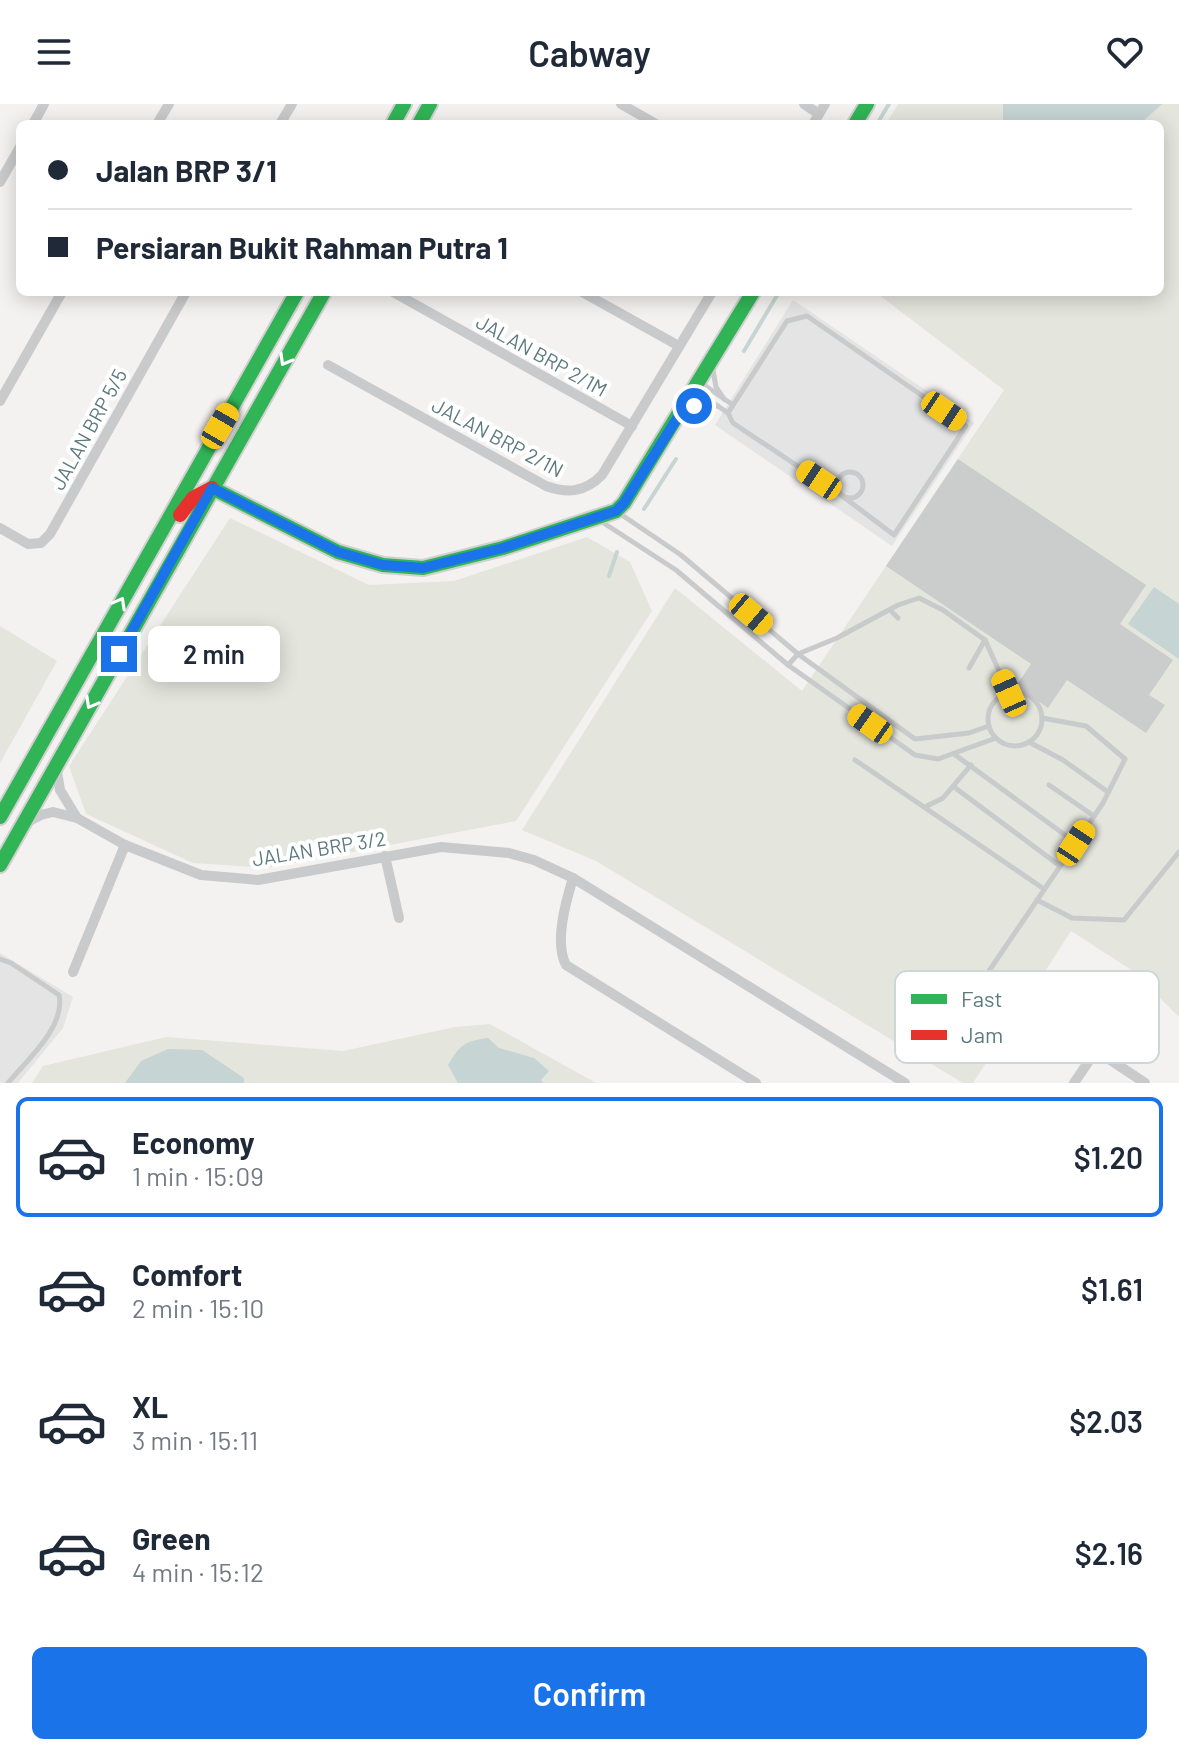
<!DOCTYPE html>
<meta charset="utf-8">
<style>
:root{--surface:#fff;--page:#f2f2f3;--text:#1f2937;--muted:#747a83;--line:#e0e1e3;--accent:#1a73e8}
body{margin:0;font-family:Barlow,sans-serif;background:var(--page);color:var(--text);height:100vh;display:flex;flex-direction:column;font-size:30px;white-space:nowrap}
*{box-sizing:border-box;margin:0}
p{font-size:26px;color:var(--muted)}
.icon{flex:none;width:44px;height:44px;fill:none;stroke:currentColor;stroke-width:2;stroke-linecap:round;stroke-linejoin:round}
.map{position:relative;height:979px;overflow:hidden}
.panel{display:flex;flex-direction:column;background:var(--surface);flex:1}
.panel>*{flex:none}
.guide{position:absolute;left:16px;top:16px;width:1148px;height:176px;border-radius:12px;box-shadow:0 4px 20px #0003;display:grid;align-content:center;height:176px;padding:0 32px;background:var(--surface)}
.end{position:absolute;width:36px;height:36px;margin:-18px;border:10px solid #1a73e8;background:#fff;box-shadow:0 0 0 4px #fff}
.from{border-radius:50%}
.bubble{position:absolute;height:56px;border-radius:12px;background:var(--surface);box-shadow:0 4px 20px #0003;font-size:26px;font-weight:600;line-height:56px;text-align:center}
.car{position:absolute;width:24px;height:48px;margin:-24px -12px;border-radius:10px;box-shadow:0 0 6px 2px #0007;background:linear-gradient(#f5c518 24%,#345 0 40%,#f5c518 0 76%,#345 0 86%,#f5c518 0)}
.guide b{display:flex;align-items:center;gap:28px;height:76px;font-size:30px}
.guide b+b{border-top:2px solid var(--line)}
.guide i{width:20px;height:20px;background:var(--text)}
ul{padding:14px 0 0;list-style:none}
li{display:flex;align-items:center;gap:24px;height:120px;margin:0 16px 12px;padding:0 16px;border:4px solid transparent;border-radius:12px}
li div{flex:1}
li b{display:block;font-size:30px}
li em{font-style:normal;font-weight:600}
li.current{border-color:var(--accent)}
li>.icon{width:72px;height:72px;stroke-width:1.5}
.cta{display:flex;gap:16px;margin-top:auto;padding:16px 32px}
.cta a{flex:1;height:92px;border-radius:12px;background:var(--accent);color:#fff;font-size:32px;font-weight:600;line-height:92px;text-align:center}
header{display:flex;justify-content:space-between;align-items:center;height:104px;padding:0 32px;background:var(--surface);font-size:36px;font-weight:600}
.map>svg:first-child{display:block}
</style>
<header><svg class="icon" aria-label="menu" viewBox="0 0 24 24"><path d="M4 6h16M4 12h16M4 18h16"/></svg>Cabway<svg class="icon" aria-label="heart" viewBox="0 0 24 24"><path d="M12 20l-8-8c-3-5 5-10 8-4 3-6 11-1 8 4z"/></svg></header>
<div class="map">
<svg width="1179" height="979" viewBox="0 0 1179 979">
<rect width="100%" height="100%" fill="#f4f2f0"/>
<g fill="#e3e4e3">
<path d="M 793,196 L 974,319 L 892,442 L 715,321 Z"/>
<path d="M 0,849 L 73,893 L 63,924 L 18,979 L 0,979 Z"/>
</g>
<g fill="#e4e5dd">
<path d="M 898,0 L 1179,0 L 1179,913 L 1133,867 L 1071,827 L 973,979 L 963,979 L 596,757 L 522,726 L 675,484 L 802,587 L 1004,286 L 875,188 L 1160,188 L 1160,20 L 886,20 Z"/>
<path d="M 230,414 L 369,481 L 454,477 L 587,433 L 630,458 L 652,507 L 516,717 L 268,764 L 193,759 L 86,710 L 69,662 Z"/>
<path d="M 0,522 L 57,557 L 0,659 Z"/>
<path d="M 490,920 L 596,979 L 32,979 L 43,962 L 166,933 L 343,947 L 455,923 Z"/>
</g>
<g fill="#c6d5d3">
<path d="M 1003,0 L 1162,0 L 1140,20 L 1003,20 Z"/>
<path d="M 1154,483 L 1179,500 L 1179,555 L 1128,520 Z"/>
<path d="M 488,934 L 499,944 L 534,954 L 549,967 L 541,976 L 543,979 L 458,979 L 448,961 C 460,941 464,937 488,934 Z"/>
<path d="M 168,945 L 202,946 L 244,974 L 244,979 L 125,979 L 141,957 Z"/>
</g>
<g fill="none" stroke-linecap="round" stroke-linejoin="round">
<g stroke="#c6d5d3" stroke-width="4">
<path d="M 877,20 L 889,0"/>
<path d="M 744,247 L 779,188"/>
<path d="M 644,405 L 676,355"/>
<path d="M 609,472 L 617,448"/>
</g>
</g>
<path fill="#cbcdcd" d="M 958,355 L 1146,481 L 1120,520 L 1173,556 L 1149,591 L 1165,601 L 1146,629 L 1067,576 L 1048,604 L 1016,582 L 1031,560 L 886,462 Z"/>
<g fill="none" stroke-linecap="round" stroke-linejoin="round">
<g stroke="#d0d0d0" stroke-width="18">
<g id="fast">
<path d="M 393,20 L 404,0"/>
<path d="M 419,20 L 430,0"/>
<path d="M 855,20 L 867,0"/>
<path d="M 212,384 L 338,448 L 383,461 L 423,464 L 503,444 L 616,407 L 624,399 L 753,188"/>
<path d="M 0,713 L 297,188"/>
<path d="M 0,761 L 324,188"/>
</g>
</g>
<g stroke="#d0d0d0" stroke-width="18">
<path id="jam" d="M 180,411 L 193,394 L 212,384"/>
</g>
<g stroke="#c9cacb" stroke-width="5">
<path d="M 807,212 L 966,322 L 894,431 L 841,391 L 733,319 L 728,309 L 787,217 Z"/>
<path d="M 712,261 L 716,283 L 724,295"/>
<path d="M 701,279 L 733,301"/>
<path d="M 696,287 L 728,309"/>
<path d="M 685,306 L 694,302 L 718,302"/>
<circle cx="850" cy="381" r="13"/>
<path d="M 616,407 L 681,451 L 798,550 L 915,635 L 969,629 L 989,622"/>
<path d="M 599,416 L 676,466 L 788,561 L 915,651 L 938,655 L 996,634"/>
<path d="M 891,507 L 898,514"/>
<path d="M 788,561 L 798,550 L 837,534 L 898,501 L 919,494 L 943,506 L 985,536 L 1009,589"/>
<path d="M 969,564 L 985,536"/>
<circle cx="1015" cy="615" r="27"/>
<path d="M 1029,638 L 1063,656 L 1108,688"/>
<path d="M 954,650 L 1076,739"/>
<path d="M 855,656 L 1044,785"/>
<path d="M 1049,681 L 1094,712"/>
<path d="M 954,683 L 1060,762"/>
<path d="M 925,703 L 943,694 L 971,661"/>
<path d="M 1037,796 L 1072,814 L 1124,816 L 1179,748"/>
<path d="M 0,855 L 11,859 L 59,891 C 66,922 27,956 8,979"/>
<path d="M 972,892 L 1103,699 L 1125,655 L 1086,622 L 1042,614"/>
</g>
<g stroke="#c9cacb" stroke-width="10">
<path d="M 621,0 L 656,20"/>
<path d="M 804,0 L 819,10"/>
<path d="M 33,20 L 44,0"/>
<path d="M 157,20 L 169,0"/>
<path d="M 280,20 L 292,0"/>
<path d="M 813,20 L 825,0"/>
<path d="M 0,78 L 20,43"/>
<path d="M 393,188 L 632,322"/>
<path d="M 582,188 L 679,242"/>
<path d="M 328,261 L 546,382 C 568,390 585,388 602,371 L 712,188"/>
<path d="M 0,297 L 62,188"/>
<path d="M 0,424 L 28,440 L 41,439 L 50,430 L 186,188"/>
<path d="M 56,661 L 60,686 L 77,714"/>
<path d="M 25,719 L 41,711 L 53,708 L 77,714 L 125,741 L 201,771 L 258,776 L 441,743 L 509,749 L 534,756 L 573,774 L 905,979"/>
<path d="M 385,752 L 399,814"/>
<path d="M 573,774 C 566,797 554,838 566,861 L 756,979"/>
<path d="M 73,868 L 125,741"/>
<path d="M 1074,979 L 1093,951 L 1100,949 L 1145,979"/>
</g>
<use href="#fast" stroke="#30b455" stroke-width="14"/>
<use href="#jam" stroke="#e5322d" stroke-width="14"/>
</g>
<defs><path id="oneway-chevron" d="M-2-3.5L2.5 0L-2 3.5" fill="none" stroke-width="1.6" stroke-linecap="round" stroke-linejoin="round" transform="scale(2)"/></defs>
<g stroke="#fff">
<use href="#oneway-chevron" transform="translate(285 256) rotate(120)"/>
<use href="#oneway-chevron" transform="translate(120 499) rotate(-61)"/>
<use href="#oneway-chevron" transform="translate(91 599) rotate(119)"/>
</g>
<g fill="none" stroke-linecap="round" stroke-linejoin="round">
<path stroke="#1a73e8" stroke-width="10" d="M 119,550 L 212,384 L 338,448 L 383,461 L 423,464 L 503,444 L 616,407 L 624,399 L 681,308 L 694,302"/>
</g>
<g text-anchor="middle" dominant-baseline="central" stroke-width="8" stroke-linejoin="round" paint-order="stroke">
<g font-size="20" fill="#5c797e" stroke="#fff">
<text transform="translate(542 251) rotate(29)">JALAN BRP 2/1M</text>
<text transform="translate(88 325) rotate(-61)">JALAN BRP 5/5</text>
<text transform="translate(498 333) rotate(28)">JALAN BRP 2/1N</text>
<text transform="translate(319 744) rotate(-9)">JALAN BRP 3/2</text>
</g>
</g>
<rect x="895" y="867" width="264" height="92" rx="12" fill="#fff" stroke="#ced7d8" stroke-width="2"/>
<rect x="911" y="890" width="36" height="10" fill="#30b455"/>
<rect x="911" y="926" width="36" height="10" fill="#e5322d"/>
<g font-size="22" fill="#5c797e">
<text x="961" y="903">Fast</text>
<text x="961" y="939">Jam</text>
</g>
</svg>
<i class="end from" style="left:694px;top:302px"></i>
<i class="end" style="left:119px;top:550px"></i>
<div class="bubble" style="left:148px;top:522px;width:132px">2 min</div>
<i class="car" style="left:944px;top:307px;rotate:124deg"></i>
<i class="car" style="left:220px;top:322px;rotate:30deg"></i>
<i class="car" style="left:819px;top:376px;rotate:304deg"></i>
<i class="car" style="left:751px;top:510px;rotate:130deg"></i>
<i class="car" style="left:1009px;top:589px;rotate:336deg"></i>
<i class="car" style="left:870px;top:620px;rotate:305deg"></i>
<i class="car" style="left:1076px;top:739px;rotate:33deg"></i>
<div class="guide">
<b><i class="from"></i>Jalan BRP 3/1</b>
<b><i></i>Persiaran Bukit Rahman Putra 1</b>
</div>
</div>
<section class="panel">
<ul>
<li class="current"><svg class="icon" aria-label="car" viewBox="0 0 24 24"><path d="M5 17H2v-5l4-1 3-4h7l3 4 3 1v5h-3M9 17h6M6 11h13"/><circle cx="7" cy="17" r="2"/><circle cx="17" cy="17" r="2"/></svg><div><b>Economy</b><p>1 min · 15:09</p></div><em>$1.20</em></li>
<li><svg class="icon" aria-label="car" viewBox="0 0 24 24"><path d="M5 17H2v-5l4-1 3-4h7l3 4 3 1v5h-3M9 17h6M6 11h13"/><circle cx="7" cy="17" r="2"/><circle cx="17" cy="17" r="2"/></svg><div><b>Comfort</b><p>2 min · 15:10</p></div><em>$1.61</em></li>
<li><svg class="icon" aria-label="car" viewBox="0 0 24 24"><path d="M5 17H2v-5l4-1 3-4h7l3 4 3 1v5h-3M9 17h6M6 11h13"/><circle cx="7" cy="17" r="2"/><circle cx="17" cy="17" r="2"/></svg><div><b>XL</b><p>3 min · 15:11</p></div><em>$2.03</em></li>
<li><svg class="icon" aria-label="car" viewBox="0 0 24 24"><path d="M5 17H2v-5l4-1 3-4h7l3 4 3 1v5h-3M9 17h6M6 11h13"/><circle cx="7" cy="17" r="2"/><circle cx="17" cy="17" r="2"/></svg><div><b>Green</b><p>4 min · 15:12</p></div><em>$2.16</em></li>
</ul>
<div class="cta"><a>Confirm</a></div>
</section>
